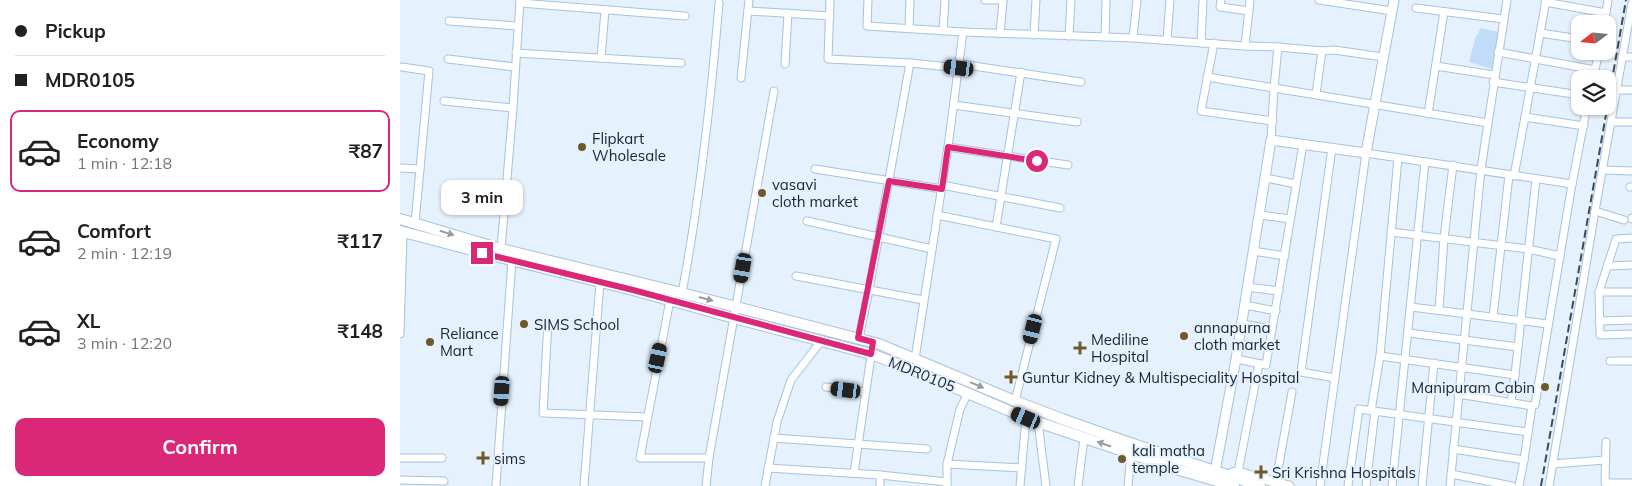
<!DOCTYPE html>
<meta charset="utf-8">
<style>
:root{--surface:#fff;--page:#f6f6f6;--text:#202124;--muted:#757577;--line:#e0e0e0;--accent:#db2777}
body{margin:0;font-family:Mulish,sans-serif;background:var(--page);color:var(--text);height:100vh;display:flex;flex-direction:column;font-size:19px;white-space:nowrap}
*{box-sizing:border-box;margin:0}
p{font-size:16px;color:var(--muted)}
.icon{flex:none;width:28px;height:28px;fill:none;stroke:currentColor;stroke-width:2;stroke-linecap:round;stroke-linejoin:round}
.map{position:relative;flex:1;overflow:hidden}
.sheet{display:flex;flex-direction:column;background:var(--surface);width:400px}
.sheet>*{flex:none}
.top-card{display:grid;align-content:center;height:110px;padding:0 15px;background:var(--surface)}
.needle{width:32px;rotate:254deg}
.buttons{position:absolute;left:1171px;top:15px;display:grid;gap:10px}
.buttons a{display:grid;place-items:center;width:45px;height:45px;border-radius:10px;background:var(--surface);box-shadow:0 1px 4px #0004;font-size:25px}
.end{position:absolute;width:22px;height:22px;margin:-11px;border:6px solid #db2777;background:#fff;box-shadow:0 0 0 2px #fff}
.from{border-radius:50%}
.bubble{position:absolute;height:35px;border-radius:10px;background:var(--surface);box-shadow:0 1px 4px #0004;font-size:16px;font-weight:700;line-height:35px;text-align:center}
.car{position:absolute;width:15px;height:30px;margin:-15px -8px;border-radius:6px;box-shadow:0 0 4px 1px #0007;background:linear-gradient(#222 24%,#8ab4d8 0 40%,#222 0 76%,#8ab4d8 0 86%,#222 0)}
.top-card b{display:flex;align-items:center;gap:18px;height:48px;font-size:19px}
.top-card b+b{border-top:1px solid var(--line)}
.top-card i{width:12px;height:12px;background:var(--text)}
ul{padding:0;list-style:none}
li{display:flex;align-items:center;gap:15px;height:82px;margin:0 10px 8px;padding:0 5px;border:2px solid transparent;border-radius:10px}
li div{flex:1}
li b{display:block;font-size:19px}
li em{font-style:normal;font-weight:700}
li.selected{border-color:var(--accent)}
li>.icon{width:45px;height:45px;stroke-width:1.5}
.action{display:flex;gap:10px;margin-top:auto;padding:10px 15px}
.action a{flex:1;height:58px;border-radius:10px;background:var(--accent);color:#fff;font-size:20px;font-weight:700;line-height:58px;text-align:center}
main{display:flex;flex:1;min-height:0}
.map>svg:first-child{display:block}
</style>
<main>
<section class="sheet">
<div class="top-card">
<b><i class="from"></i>Pickup</b>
<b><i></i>MDR0105</b>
</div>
<ul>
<li class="selected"><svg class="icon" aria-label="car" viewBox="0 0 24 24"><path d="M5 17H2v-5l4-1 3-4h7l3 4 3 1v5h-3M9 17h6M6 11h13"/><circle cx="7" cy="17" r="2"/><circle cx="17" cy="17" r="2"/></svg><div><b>Economy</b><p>1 min · 12:18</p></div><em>₹87</em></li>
<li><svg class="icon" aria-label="car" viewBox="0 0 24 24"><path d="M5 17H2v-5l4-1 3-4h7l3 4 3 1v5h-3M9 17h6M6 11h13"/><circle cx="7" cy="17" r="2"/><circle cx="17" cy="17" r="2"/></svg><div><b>Comfort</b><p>2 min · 12:19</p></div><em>₹117</em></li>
<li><svg class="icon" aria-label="car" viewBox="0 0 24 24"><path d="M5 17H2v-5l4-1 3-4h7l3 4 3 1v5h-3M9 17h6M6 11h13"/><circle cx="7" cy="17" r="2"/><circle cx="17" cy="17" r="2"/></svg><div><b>XL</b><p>3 min · 12:20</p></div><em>₹148</em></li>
</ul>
<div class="action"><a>Confirm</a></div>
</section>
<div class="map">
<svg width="1232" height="486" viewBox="0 0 1232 486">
<rect width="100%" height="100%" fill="#e5f1fc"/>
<path fill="#c0dcf6" d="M 1081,28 L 1099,32 L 1092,69 L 1069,62 L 1075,39 Z"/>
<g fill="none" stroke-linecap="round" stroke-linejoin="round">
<g stroke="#a6c3dd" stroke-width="9">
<g id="minor">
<path d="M 430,0 L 428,59 L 510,63"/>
<path d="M 468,0 L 467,26 L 563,32 L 548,147 L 515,359"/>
<path d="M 585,0 L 603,0"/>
<path d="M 821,0 L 820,7 L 849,11"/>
<path d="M 919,0 L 992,11"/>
<path d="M 1145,2 L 1206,13"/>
<path d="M 120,3 L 285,16"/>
<path d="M 1016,8 L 1103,19"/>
<path d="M 348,11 L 430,16"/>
<path d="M 49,21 L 117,26"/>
<path d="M 1204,24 L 1208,0"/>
<path d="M 509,28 L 510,0"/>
<path d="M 543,31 L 545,0"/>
<path d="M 563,32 L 733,38 L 845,46 L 850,0"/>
<path d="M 600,33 L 603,1"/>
<path d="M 1140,33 L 1180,39"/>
<path d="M 634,35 L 636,0"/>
<path d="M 669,36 L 671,0"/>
<path d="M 705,37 L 706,0"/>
<path d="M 733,38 L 737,0"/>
<path d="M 767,40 L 770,0"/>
<path d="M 801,43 L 803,0"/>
<path d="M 814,43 L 801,111 L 873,121"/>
<path d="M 878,47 L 922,51 L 916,94"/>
<path d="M 922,51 L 934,50 L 983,57"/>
<path d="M 1098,52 L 1195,70"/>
<path d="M 116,53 L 281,63"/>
<path d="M 1222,57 L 1232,57"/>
<path d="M 201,58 L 205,10"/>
<path d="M 48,59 L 115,67"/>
<path d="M 385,64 L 388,13"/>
<path d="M 560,64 L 681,82"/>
<path d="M 1036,66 L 1094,75"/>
<path d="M 2,67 L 29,71 L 15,223"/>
<path d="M 807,77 L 874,88 L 878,47 L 845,46"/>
<path d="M 341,78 L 349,0"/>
<path d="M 1193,79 L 1199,51"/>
<path d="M 1093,82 L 1180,95"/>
<path d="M 1216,90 L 1232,90"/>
<path d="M 44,101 L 113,108"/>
<path d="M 554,105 L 677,122"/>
<path d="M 1028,114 L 1044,12"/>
<path d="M 1125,117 L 1146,0"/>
<path d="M 1211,122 L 1232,122"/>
<path d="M 871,140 L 874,88 L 1088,123"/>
<path d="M 548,147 L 668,165"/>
<path d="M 932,148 L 901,372 L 935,378"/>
<path d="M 0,168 L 20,169"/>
<path d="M 415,169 L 542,189"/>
<path d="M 1203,170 L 1232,171"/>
<path d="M 1114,176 L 1125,117 L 1184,126"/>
<path d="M 866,178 L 896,184"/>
<path d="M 542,185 L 660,208"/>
<path d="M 1230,187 L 1232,187"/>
<path d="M 1195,211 L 1224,220"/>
<path d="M 537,215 L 656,239 L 615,401"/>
<path d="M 860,215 L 890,219"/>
<path d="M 1232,219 L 1232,218"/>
<path d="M 407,221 L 532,249"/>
<path d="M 596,227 L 621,72"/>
<path d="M 991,232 L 1128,249 L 1160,256"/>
<path d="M 1232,238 L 1216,239 L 1199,292 L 1200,335 L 1232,334"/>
<path d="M 101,249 L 113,108 L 120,0"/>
<path d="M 853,251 L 885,256"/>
<path d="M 1207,266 L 1232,265"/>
<path d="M 396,276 L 523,300"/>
<path d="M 847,287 L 879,291"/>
<path d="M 1199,292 L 1232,292"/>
<path d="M 282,293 C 300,197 311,100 319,3"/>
<path d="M 270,300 L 240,458 L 309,458"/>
<path d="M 845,305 L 876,311"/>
<path d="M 1011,307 L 1148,324"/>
<path d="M 1039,310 L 1044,238 L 1053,165"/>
<path d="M 1093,317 L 1109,175"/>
<path d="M 1199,321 L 1232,320"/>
<path d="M 148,322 L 143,413 L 247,417"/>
<path d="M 842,324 L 872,329"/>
<path d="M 1009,333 L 1118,347"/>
<path d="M 0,334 L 3,232"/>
<path d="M 459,338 L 469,290 L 510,63 L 559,68"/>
<path d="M 980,356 L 1115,375"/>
<path d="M 836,359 L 866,365 L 903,144"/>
<path d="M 1210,361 L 1232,361"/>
<path d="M 426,387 L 465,392"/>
<path d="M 1058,394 L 1132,406"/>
<path d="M 1111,402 L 1115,375 L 1136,179"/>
<path d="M 971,411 L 980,356 L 998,158"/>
<path d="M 638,422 L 646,486"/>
<path d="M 374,438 L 527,449"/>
<path d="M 1206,442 L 1205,483 L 1232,483"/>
<path d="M 1053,449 L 1124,460 L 1119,486"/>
<path d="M 0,458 L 42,458"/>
<path d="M 1124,460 L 1132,406 L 1135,405 L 1172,184 L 1187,106"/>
<path d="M 547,464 L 622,468"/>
<path d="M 1153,464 L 1205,460"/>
<path d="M 368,468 L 480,475 L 480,486"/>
<path d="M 838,472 L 859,364"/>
<path d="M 454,473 L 473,342"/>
<path d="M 1051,474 L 1112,486"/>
<path d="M 480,475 L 547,482"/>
<path d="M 0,480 L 44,481"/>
<path d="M 876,481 L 892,392"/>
<path d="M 96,486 L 112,260"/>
<path d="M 184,486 L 200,282"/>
<path d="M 306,486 L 309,458 L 374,91"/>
<path d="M 365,486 L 377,422 L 391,380 L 422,340"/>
<path d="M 547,486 L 547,464 L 560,409 L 568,393"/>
<path d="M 620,486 L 626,418"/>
<path d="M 678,486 L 684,438"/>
<path d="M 728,486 L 731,453"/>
<path d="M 920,486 L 966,153 L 1172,184"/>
<path d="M 948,486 L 959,409 L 1128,432"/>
<path d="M 966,486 L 975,411"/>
<path d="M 992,486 L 1025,162"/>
<path d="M 1022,486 L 1034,363"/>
<path d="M 1050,486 L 1081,169 L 1107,0"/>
<path d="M 1149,486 L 1195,211 L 1232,3"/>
</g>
</g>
<g stroke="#a6c3dd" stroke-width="11">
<g id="tertiary">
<path d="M 815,472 L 836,359 L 871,140 L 966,153 L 994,0"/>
<path d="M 830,476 L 832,473 L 838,472 L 889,486"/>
</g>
</g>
<g stroke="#a6c3dd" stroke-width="12">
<g id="secondary">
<path d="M 0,219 L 101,249 L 282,293 L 479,344 L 615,401 L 662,419 L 724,441 L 860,486"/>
<path d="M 0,231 L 99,257 L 233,290 L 334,318 L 471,354 L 511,369 L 626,418 L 776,469 L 834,486"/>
</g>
</g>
<use href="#minor" stroke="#fff" stroke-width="7"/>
<use href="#tertiary" stroke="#fff" stroke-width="9"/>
<use href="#secondary" stroke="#fff" stroke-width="10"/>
<path stroke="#404b56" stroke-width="2" stroke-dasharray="8 4" stroke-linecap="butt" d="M 1141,486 L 1226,0"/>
</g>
<defs><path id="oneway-solid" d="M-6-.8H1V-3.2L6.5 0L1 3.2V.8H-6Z" transform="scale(1.25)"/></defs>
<g fill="#989da1">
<use href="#oneway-solid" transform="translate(47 233) rotate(17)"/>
<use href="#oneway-solid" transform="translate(306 299) rotate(15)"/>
<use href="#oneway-solid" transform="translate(577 385) rotate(23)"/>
<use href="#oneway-solid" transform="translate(704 444) rotate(-161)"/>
</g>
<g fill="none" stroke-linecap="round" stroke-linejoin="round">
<path stroke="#db2777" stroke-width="6" d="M 82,253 L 233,290 L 471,354 L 473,342 L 458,338 L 489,181 L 542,189 L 548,147 L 637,161"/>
</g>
<g fill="#705929" stroke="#e5f1fc" stroke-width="2">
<circle cx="182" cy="147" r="5"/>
<circle cx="362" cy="193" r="5"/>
<circle cx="124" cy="324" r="5"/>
<circle cx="784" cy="336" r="5"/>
<circle cx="30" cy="342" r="5"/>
<path d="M677.5 340.5h5v5h5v5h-5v5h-5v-5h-5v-5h5z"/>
<path d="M608.5 369.5h5v5h5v5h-5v5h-5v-5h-5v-5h5z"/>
<circle cx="1145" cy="387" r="5"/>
<path d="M80.5 450.5h5v5h5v5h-5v5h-5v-5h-5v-5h5z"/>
<circle cx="722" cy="459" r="5"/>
<path d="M858.5 464.5h5v5h5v5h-5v5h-5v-5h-5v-5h5z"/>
</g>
<g text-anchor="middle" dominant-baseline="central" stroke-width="4" stroke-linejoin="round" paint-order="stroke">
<g font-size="15" fill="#1a252f" stroke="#e5f1fc" text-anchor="start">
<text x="192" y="138">Flipkart<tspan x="192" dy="17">Wholesale</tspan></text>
<text x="372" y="184">vasavi<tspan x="372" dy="17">cloth market</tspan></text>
<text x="134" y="324">SIMS School</text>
<text x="794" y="327">annapurna<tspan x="794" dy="17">cloth market</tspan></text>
<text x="40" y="333">Reliance<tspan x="40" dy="17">Mart</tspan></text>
<text x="691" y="339">Mediline<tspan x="691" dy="17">Hospital</tspan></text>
<text x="622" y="377">Guntur Kidney &amp; Multispeciality Hospital</text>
<text x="1135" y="387" text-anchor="end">Manipuram Cabin</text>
<text x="732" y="450">kali matha<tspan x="732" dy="17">temple</tspan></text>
<text x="94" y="458">sims</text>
<text x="872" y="472">Sri Krishna Hospitals</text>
</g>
<g font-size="15" fill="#1a252f" stroke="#e5f1fc">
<text transform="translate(522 374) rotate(22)">MDR0105</text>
</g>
</g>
</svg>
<div class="buttons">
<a><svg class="needle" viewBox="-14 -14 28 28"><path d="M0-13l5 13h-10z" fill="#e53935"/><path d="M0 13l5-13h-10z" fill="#757577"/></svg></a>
<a><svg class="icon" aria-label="layers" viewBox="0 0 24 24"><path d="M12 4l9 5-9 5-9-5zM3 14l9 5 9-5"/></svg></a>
</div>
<i class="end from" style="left:637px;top:161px"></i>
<i class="end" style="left:82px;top:253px"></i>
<div class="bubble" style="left:41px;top:180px;width:82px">3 min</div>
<i class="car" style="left:559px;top:68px;rotate:277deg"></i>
<i class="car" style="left:343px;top:268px;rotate:190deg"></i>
<i class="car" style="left:633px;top:329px;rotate:194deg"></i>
<i class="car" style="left:258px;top:358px;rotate:12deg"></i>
<i class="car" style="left:446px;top:390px;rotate:277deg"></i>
<i class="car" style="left:102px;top:391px;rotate:184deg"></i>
<i class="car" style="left:626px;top:418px;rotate:293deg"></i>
</div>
</main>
